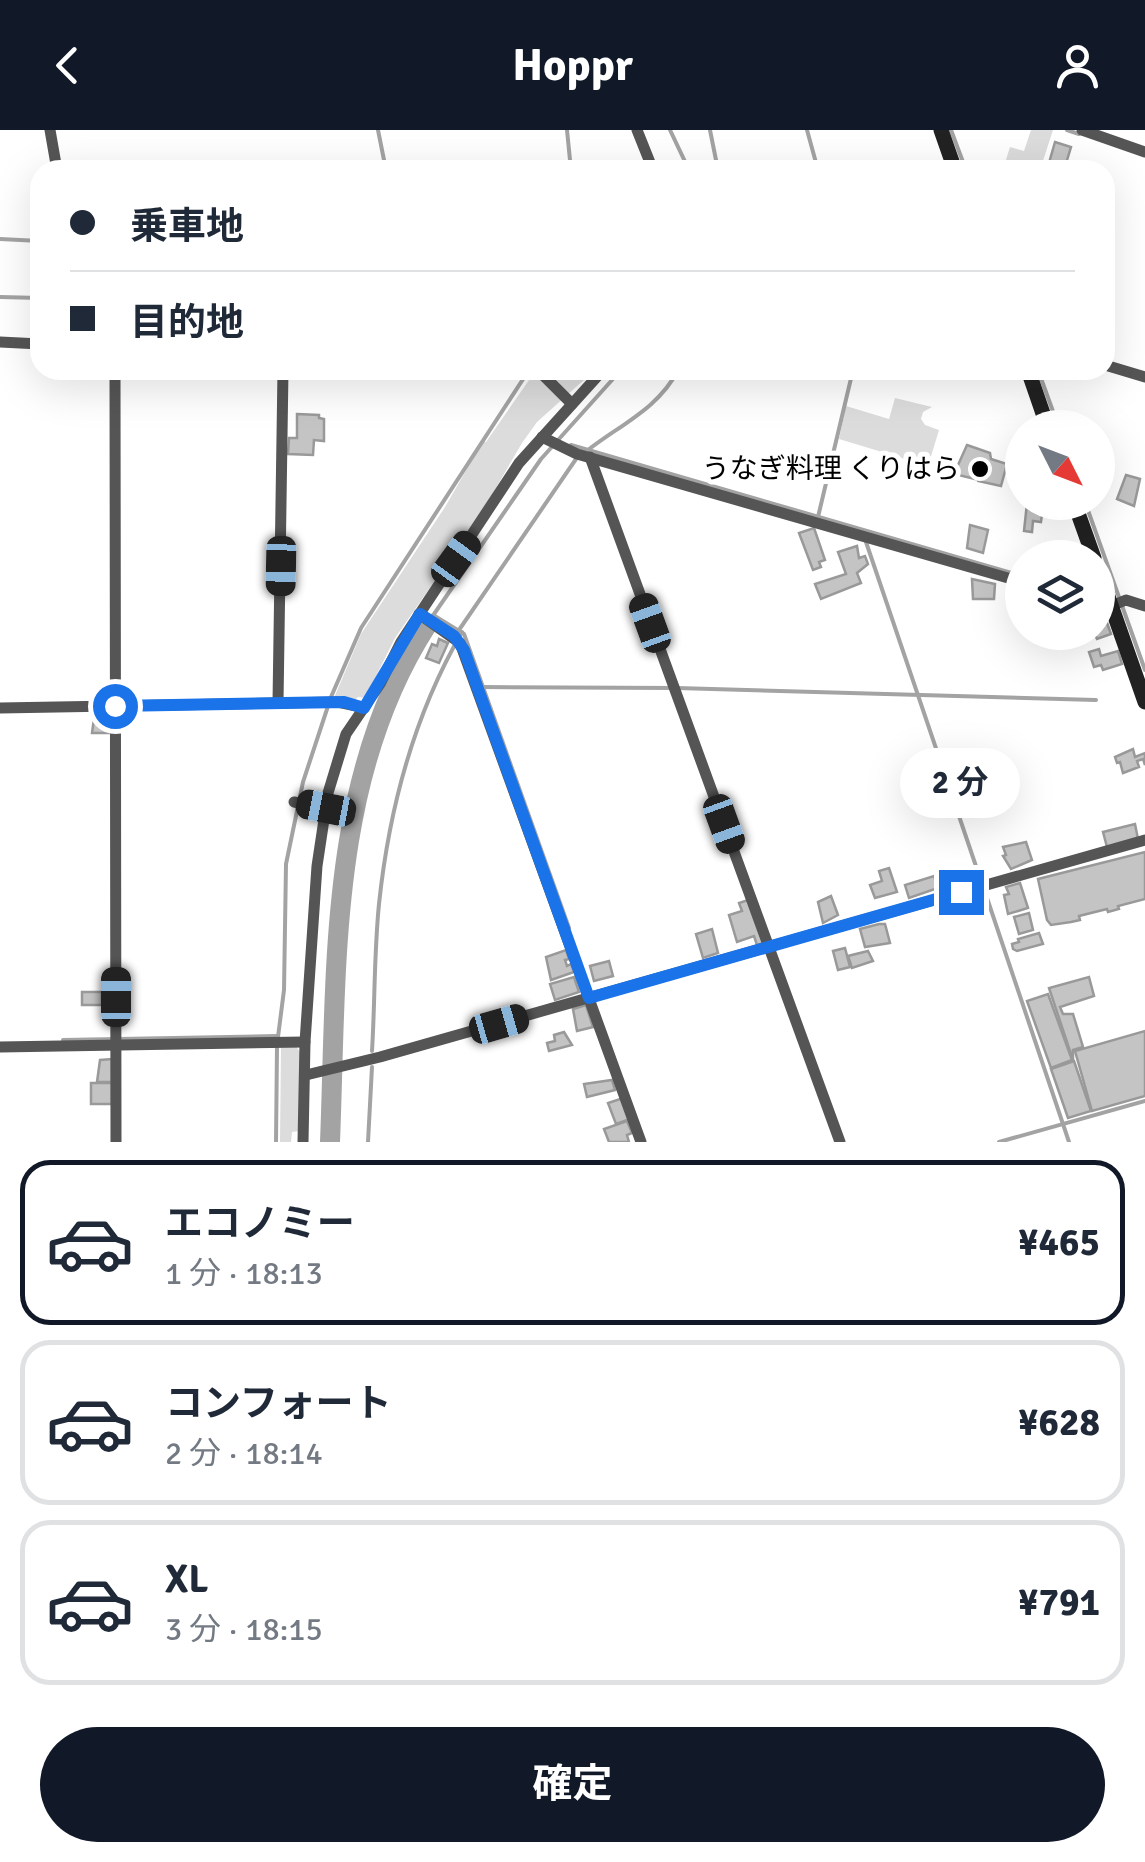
<!DOCTYPE html>
<html lang="ja">
<meta charset="utf-8">
<style>
:root{--surface:#fff;--page:#f2f2f3;--text:#1f2937;--muted:#747a83;--line:#e0e1e3;--accent:#111827}
body{margin:0;font-family:Signika,"Noto Sans JP",sans-serif;background:var(--page);color:var(--text);height:100vh;display:flex;flex-direction:column;font-size:38px;white-space:nowrap}
*{box-sizing:border-box;margin:0}
p{font-size:32px;color:var(--muted)}
.icon{flex:none;width:55px;height:55px;fill:none;stroke:currentColor;stroke-width:2;stroke-linecap:round;stroke-linejoin:round}
.map{position:relative;height:1012px;overflow:hidden}
.drawer{display:flex;flex-direction:column;background:var(--surface);flex:1}
.drawer>*{flex:none}
.guide{position:absolute;left:30px;top:30px;width:1085px;height:220px;border-radius:30px;box-shadow:0 10px 40px #0002;display:grid;align-content:center;height:220px;padding:0 40px;background:var(--surface)}
.needle{width:65px;rotate:132deg}
.fabs{position:absolute;left:1005px;top:280px;display:grid;gap:20px}
.fabs a{display:grid;place-items:center;width:110px;height:110px;border-radius:50%;background:var(--surface);box-shadow:0 10px 40px #0002;font-size:50px}
.end{position:absolute;width:45px;height:45px;margin:-22px;border:12px solid #1a73e8;background:#fff;box-shadow:0 0 0 5px #fff}
.from{border-radius:50%}
.bubble{position:absolute;height:70px;border-radius:35px;background:var(--surface);box-shadow:0 10px 40px #0002;font-size:32px;font-weight:700;line-height:70px;text-align:center}
.car{position:absolute;width:30px;height:60px;margin:-30px -15px;border-radius:12px;box-shadow:0 0 8px 2px #0007;background:linear-gradient(#222 24%,#8ab4d8 0 40%,#222 0 76%,#8ab4d8 0 86%,#222 0)}
.guide b{display:flex;align-items:center;gap:35px;height:95px;font-size:38px}
.guide b+b{border-top:2px solid var(--line)}
.guide i{width:25px;height:25px;background:var(--text)}
ul{padding:18px 0 0;list-style:none}
li{display:flex;align-items:center;gap:30px;height:165px;margin:0 20px 15px;padding:0 20px;border:5px solid var(--line);border-radius:30px}
li div{flex:1}
li b{display:block;font-size:38px}
li em{font-style:normal;font-weight:700}
li.on{border-color:var(--accent)}
li>.icon{width:90px;height:90px;stroke-width:1.5}
.button{display:flex;gap:20px;margin-top:auto;padding:20px 40px}
.button a{flex:1;height:115px;border-radius:60px;background:var(--accent);color:#fff;font-size:40px;font-weight:700;line-height:115px;text-align:center}
header{display:flex;justify-content:space-between;align-items:center;height:130px;padding:0 40px;background:var(--accent);color:#fff;font-size:45px;font-weight:700}
.map>svg:first-child{display:block}
</style>
<header><svg class="icon" aria-label="back" viewBox="0 0 24 24"><path d="M15 5l-7 7 7 7"/></svg>Hoppr<svg class="icon" aria-label="person" viewBox="0 0 24 24"><circle cx="12" cy="8" r="4"/><path d="M4 21q1-7 8-7t8 7"/></svg></header>
<div class="map">
<svg width="1145" height="1012" viewBox="0 0 1145 1012">
<rect width="100%" height="100%" fill="#fff"/>
<g fill="#dcdcdc">
<path d="M 1031,0 L 1053,0 L 1040,40 L 1027,40 L 1005,33 L 1010,17 L 1024,21 Z"/>
<path d="M 536,240 L 595,240 L 537,292 L 522,313 L 479,387 L 395,508 L 365,568 L 358,567 L 353,572 L 334,568 L 361,504 L 445,377 L 483,311 L 486,312 Z"/>
<path d="M 895,268 L 932,277 L 923,282 L 921,289 L 925,295 L 939,300 L 928,336 L 839,309 L 846,276 L 889,289 Z"/>
<path d="M 281,915 L 296,916 L 300,922 L 299,1001 L 292,1002 L 291,1012 L 280,1012 Z"/>
</g>
<g fill="none" stroke-linecap="round" stroke-linejoin="round">
<g stroke="#a3a3a3" stroke-width="4">
<path d="M 378,0 L 386,40"/>
<path d="M 567,0 L 571,40"/>
<path d="M 670,0 L 689,40"/>
<path d="M 710,0 L 718,40"/>
<path d="M 807,0 L 818,40"/>
<path d="M 951,0 L 966,40"/>
<path d="M 1067,0 L 1079,4"/>
<path d="M 0,109 L 40,111"/>
<path d="M 0,167 L 40,168"/>
<path d="M 1038,240 L 1059,298"/>
<path d="M 571,315 L 1022,446"/>
<path d="M 588,320 C 620,295 659,278 678,240"/>
<path d="M 1085,372 L 1145,540"/>
<path d="M 818,387 L 853,240"/>
<path d="M 866,412 L 980,748"/>
<path d="M 433,485 L 464,504 L 569,798"/>
<path d="M 432,487 L 541,329 L 621,240"/>
<path d="M 459,500 L 576,329"/>
<path d="M 482,557 L 677,558 L 1096,570"/>
<path d="M 985,762 L 1069,1012"/>
<path d="M 278,907 L 284,860 L 286,734 L 303,652 L 331,567 L 361,498 L 529,240"/>
<path d="M 63,910 L 278,906"/>
<path d="M 372,921 C 375,873 374,823 379,774 C 389,679 414,585 462,502"/>
<path d="M 276,1012 L 277,917"/>
<path d="M 368,1012 L 372,937"/>
<path d="M 999,1012 L 1145,971"/>
</g>
<path stroke="#a3a3a3" stroke-width="20" d="M 330,1012 C 337,837 328,648 427,495"/>
</g>
<g fill="#c4c4c4" stroke="#999" stroke-width="2.5">
<path d="M 1055,12 L 1071,17 L 1064,40 L 1047,40 Z"/>
<path d="M 297,284 L 319,285 L 319,288 L 324,289 L 324,311 L 314,310 L 313,325 L 288,324 L 289,308 L 297,308 Z"/>
<path d="M 967,315 L 990,323 L 991,329 L 1007,334 L 1001,356 L 978,351 L 976,346 L 975,349 L 954,344 Z"/>
<path d="M 1126,345 L 1140,349 L 1134,376 L 1117,369 Z"/>
<path d="M 1027,373 L 1043,376 L 1041,392 L 1033,391 L 1032,402 L 1024,401 Z"/>
<path d="M 970,395 L 988,400 L 983,423 L 967,418 Z"/>
<path d="M 814,398 L 825,430 L 819,432 L 821,437 L 813,440 L 799,403 Z"/>
<path d="M 857,416 L 859,428 L 865,426 L 868,434 L 857,443 L 861,453 L 821,469 L 815,454 L 846,444 L 838,422 Z"/>
<path d="M 972,449 L 995,454 L 994,469 L 973,469 Z"/>
<path d="M 1102,479 L 1111,504 L 1097,509 L 1094,502 L 1098,502 L 1098,481 Z"/>
<path d="M 439,509 L 448,513 L 439,533 L 426,528 L 432,514 L 437,516 Z"/>
<path d="M 1099,519 L 1101,526 L 1118,521 L 1122,534 L 1103,540 L 1101,535 L 1094,537 L 1089,522 Z"/>
<path d="M 95,581 L 112,581 L 112,603 L 92,603 Z"/>
<path d="M 1133,619 L 1135,627 L 1145,623 L 1145,635 L 1143,629 L 1137,631 L 1139,637 L 1123,643 L 1120,632 L 1117,633 L 1115,627 Z"/>
<path d="M 1135,694 L 1138,709 L 1107,717 L 1103,702 Z"/>
<path d="M 1026,712 L 1032,730 L 1011,739 L 1003,726 L 1006,725 L 1003,717 Z"/>
<path d="M 1145,722 L 1145,769 L 1118,776 L 1119,779 L 1108,782 L 1107,779 L 1079,786 L 1080,790 L 1071,792 L 1051,795 L 1047,790 L 1038,749 Z"/>
<path d="M 889,738 L 897,762 L 875,768 L 870,755 L 882,751 L 879,741 Z"/>
<path d="M 934,746 L 938,758 L 909,768 L 905,755 Z"/>
<path d="M 1020,753 L 1028,778 L 1008,784 L 1004,765 L 1009,764 L 1006,757 Z"/>
<path d="M 831,766 L 838,785 L 823,793 L 818,772 Z"/>
<path d="M 748,770 L 764,813 L 757,815 L 754,806 L 737,812 L 729,785 L 742,781 L 739,773 Z"/>
<path d="M 1029,783 L 1033,800 L 1019,804 L 1014,787 Z"/>
<path d="M 879,794 L 885,794 L 890,813 L 865,817 L 860,799 Z"/>
<path d="M 712,799 L 718,823 L 703,828 L 696,804 Z"/>
<path d="M 1039,803 L 1043,814 L 1017,821 L 1013,819 L 1012,814 L 1019,812 L 1018,809 Z"/>
<path d="M 845,818 L 850,837 L 838,840 L 833,821 Z"/>
<path d="M 566,820 L 569,829 L 565,830 L 567,836 L 571,834 L 574,842 L 551,850 L 546,827 Z"/>
<path d="M 868,821 L 873,831 L 852,838 L 848,826 Z"/>
<path d="M 609,831 L 613,846 L 594,851 L 590,836 Z"/>
<path d="M 574,847 L 579,862 L 555,870 L 550,854 Z"/>
<path d="M 1089,847 L 1094,866 L 1060,877 L 1063,884 L 1073,884 L 1083,917 L 1073,920 L 1073,930 L 1049,858 Z"/>
<rect x="82" y="862" width="20" height="13"/>
<path d="M 1048,864 L 1072,930 L 1051,938 L 1027,871 Z"/>
<path d="M 586,875 L 593,897 L 577,901 L 573,879 Z"/>
<path d="M 1145,901 L 1145,966 L 1092,981 L 1075,921 Z"/>
<path d="M 564,902 L 572,915 L 549,921 L 547,913 L 555,911 L 554,905 Z"/>
<path d="M 112,929 L 112,952 L 97,952 L 100,930 Z"/>
<path d="M 1074,931 L 1091,981 L 1068,988 L 1051,939 Z"/>
<path d="M 612,950 L 615,960 L 587,967 L 584,954 Z"/>
<rect x="91" y="953" width="21" height="21"/>
<path d="M 623,968 L 630,989 L 616,994 L 608,973 Z"/>
<path d="M 627,991 L 632,1003 L 627,1005 L 629,1012 L 609,1012 L 604,999 Z"/>
</g>
<g fill="none" stroke-linecap="round" stroke-linejoin="round">
<g stroke="#555" stroke-width="11">
<path d="M 50,0 L 57,40"/>
<path d="M 637,0 L 653,40"/>
<path d="M 1082,0 L 1145,22"/>
<path d="M 0,212 L 40,214"/>
<path d="M 1105,235 L 1145,247"/>
<path d="M 115,240 L 116,1012"/>
<path d="M 538,240 L 572,274"/>
<path d="M 542,307 L 577,324 L 1022,452"/>
<path d="M 590,327 L 840,1012"/>
<path d="M 1111,476 L 1126,470 L 1145,476"/>
<path d="M 419,484 L 460,513 L 641,1012"/>
<path d="M 278,573 L 283,240"/>
<path d="M 0,578 L 337,572 L 364,578"/>
<path d="M 294,672 L 326,678"/>
<path d="M 0,917 L 305,912"/>
<path d="M 306,945 L 380,927 L 1145,710"/>
<path d="M 303,1012 L 305,912 L 317,736 L 328,663 L 346,604 L 380,554 L 401,512 L 519,333 L 603,240"/>
</g>
<g stroke="#222" stroke-width="15">
<path d="M 941,0 L 955,40"/>
<path d="M 1028,240 L 1048,298"/>
<path d="M 1074,372 L 1094,428"/>
<path d="M 1098,438 L 1145,572"/>
</g>
</g>
<g fill="none" stroke-linecap="round" stroke-linejoin="round">
<path stroke="#1a73e8" stroke-width="12" d="M 115,576 L 344,572 L 364,578 L 420,484 L 454,506 L 464,520 L 589,868 L 961,762"/>
</g>
<circle fill="#000" stroke="#fff" stroke-width="4" cx="980" cy="339" r="10"/>
<g text-anchor="middle" dominant-baseline="central" stroke-width="10" stroke-linejoin="round" paint-order="stroke">
<g font-size="28" fill="#000" stroke="#fff" text-anchor="end">
<text x="960" y="339">うなぎ料理 くりはら</text>
</g>
</g>
</svg>
<div class="fabs">
<a><svg class="needle" viewBox="-14 -14 28 28"><path d="M0-13l5 13h-10z" fill="#e53935"/><path d="M0 13l5-13h-10z" fill="#747a83"/></svg></a>
<a><svg class="icon" aria-label="layers" viewBox="0 0 24 24"><path d="M12 4l9 5-9 5-9-5zM3 14l9 5 9-5"/></svg></a>
</div>
<i class="end from" style="left:115px;top:576px"></i>
<i class="end" style="left:961px;top:762px"></i>
<div class="bubble" style="left:900px;top:618px;width:120px">2 分</div>
<i class="car" style="left:456px;top:429px;rotate:36deg"></i>
<i class="car" style="left:281px;top:436px;rotate:181deg"></i>
<i class="car" style="left:650px;top:493px;rotate:340deg"></i>
<i class="car" style="left:326px;top:678px;rotate:281deg"></i>
<i class="car" style="left:724px;top:694px;rotate:160deg"></i>
<i class="car" style="left:116px;top:867px;rotate:0deg"></i>
<i class="car" style="left:499px;top:894px;rotate:74deg"></i>
<div class="guide">
<b><i class="from"></i>乗車地</b>
<b><i></i>目的地</b>
</div>
</div>
<section class="drawer">
<ul>
<li class="on"><svg class="icon" aria-label="car" viewBox="0 0 24 24"><path d="M5 17H2v-5l4-1 3-4h7l3 4 3 1v5h-3M9 17h6M6 11h13"/><circle cx="7" cy="17" r="2"/><circle cx="17" cy="17" r="2"/></svg><div><b>エコノミー</b><p>1 分 · 18:13</p></div><em>¥465</em></li>
<li><svg class="icon" aria-label="car" viewBox="0 0 24 24"><path d="M5 17H2v-5l4-1 3-4h7l3 4 3 1v5h-3M9 17h6M6 11h13"/><circle cx="7" cy="17" r="2"/><circle cx="17" cy="17" r="2"/></svg><div><b>コンフォート</b><p>2 分 · 18:14</p></div><em>¥628</em></li>
<li><svg class="icon" aria-label="car" viewBox="0 0 24 24"><path d="M5 17H2v-5l4-1 3-4h7l3 4 3 1v5h-3M9 17h6M6 11h13"/><circle cx="7" cy="17" r="2"/><circle cx="17" cy="17" r="2"/></svg><div><b>XL</b><p>3 分 · 18:15</p></div><em>¥791</em></li>
</ul>
<div class="button"><a>確定</a></div>
</section>
